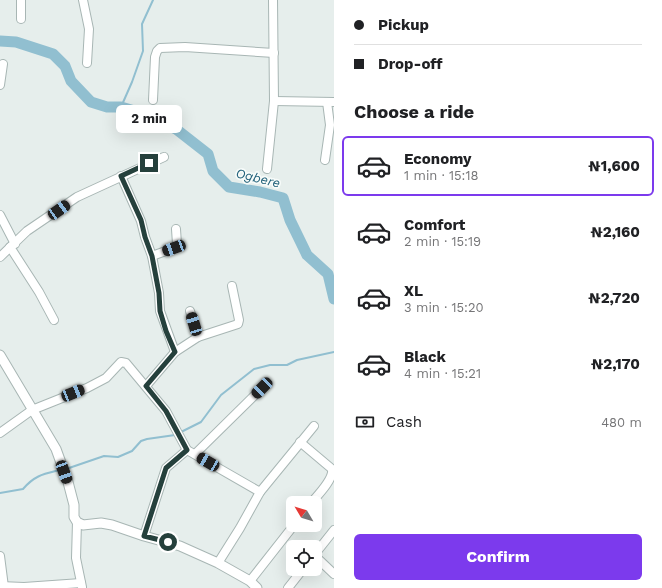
<!DOCTYPE html>
<meta charset="utf-8">
<style>
:root{--surface:#fff;--page:#f2f2f2;--text:#202124;--muted:#757577;--line:#e0e0e0;--accent:#7c3aed}
body{margin:0;font-family:"Work Sans",sans-serif;background:var(--page);color:var(--text);height:100vh;display:flex;flex-direction:column;font-size:15px;white-space:nowrap}
*{box-sizing:border-box;margin:0}
p{font-size:13px;color:var(--muted)}
.icon{flex:none;width:22px;height:22px;fill:none;stroke:currentColor;stroke-width:2;stroke-linecap:round;stroke-linejoin:round}
.map{position:relative;flex:1;overflow:hidden}
.sheet{display:flex;flex-direction:column;background:var(--surface);width:328px}
.sheet>*{flex:none}
.guide{display:grid;align-content:center;height:88px;padding:0 20px;background:var(--surface)}
.needle{width:26px;rotate:308deg}
.fabs{position:absolute;left:286px;top:496px;display:grid;gap:8px}
.fabs a{display:grid;place-items:center;width:36px;height:36px;border-radius:6px;background:var(--surface);box-shadow:0 4px 16px #0002;font-size:20px}
.end{position:absolute;width:18px;height:18px;margin:-9px;border:5px solid #25403c;background:#fff;box-shadow:0 0 0 2px #fff}
.from{border-radius:50%}
.bubble{position:absolute;height:28px;border-radius:6px;background:var(--surface);box-shadow:0 4px 16px #0002;font-size:13px;font-weight:700;line-height:28px;text-align:center}
.car{position:absolute;width:12px;height:24px;margin:-12px -6px;border-radius:5px;box-shadow:0 0 3px 1px #0007;background:linear-gradient(#222 24%,#8ab4d8 0 40%,#222 0 76%,#8ab4d8 0 86%,#222 0)}
.guide b{display:flex;align-items:center;gap:14px;height:38px;font-size:15px}
.guide b+b{border-top:1px solid var(--line)}
.guide i{width:10px;height:10px;background:var(--text)}
ul{padding:0;list-style:none}
li{display:flex;align-items:center;gap:12px;height:60px;margin:0 8px 6px;padding:0 12px;border:2px solid transparent;border-radius:6px}
li div{flex:1}
li b{display:block;font-size:15px}
li em{font-style:normal;font-weight:700}
li.on{border-color:var(--accent)}
li>.icon{width:36px;height:36px;stroke-width:1.5}
h2{padding:0 20px;font-size:18px;line-height:48px}
.pay{display:flex;align-items:center;gap:10px;height:44px;padding:0 20px;font-size:15px}
.pay p{margin-inline-start:auto}
.cta{display:flex;gap:8px;margin-top:auto;padding:8px 20px}
.cta a{flex:1;height:46px;border-radius:6px;background:var(--accent);color:#fff;font-size:16px;font-weight:700;line-height:46px;text-align:center}
main{display:flex;flex:1;min-height:0}
.map>svg:first-child{display:block}
</style>
<main>
<div class="map">
<svg width="334" height="588" viewBox="0 0 334 588">
<rect width="100%" height="100%" fill="#e6eeec"/>
<g fill="none" stroke-linecap="round" stroke-linejoin="round">
<g stroke="#91bfd0" stroke-width="2">
<path d="M 121,107 L 132,82 L 143,51 L 142,24 L 153,0"/>
<path d="M 179,433 L 201,422 L 221,395 L 254,369 L 270,365 L 287,365 L 297,360 L 334,352"/>
<path d="M 69,468 L 104,456 L 118,457 L 132,451 L 141,441 L 147,439 L 175,435"/>
<path d="M 0,493 L 23,489 C 35,475 44,474 60,470"/>
</g>
<path stroke="#91bfd0" stroke-width="11" d="M 0,41 L 16,42 L 53,54 L 65,66 L 71,81 L 91,102 L 107,107 L 121,107 L 148,115 L 176,129 L 208,154 L 213,171 L 229,187 L 260,192 L 283,198 L 290,220 L 307,255 L 328,274 L 334,299"/>
<g stroke="#a8b6b4" stroke-width="10">
<g id="minor">
<path d="M 83,0 L 89,29 L 87,63"/>
<path d="M 21,19 L 21,0"/>
<path d="M 0,85 L 3,64"/>
<path d="M 153,100 L 155,57 L 157,51 L 160,48 L 185,47 L 274,53"/>
<path d="M 274,101 L 334,102"/>
<path d="M 325,160 L 330,125 L 327,102"/>
<path d="M 267,169 L 274,101 L 273,0"/>
<path d="M 121,176 L 141,221 L 145,237 L 152,256 L 159,293 L 160,311 L 175,352"/>
<path d="M 0,215 L 15,244"/>
<path d="M 10,247 L 39,292 L 54,320"/>
<path d="M 152,256 L 174,248 L 177,244 L 176,229"/>
<path d="M 0,257 L 27,231 L 77,197 L 164,157"/>
<path d="M 190,311 L 198,337"/>
<path d="M 146,386 L 175,352 L 198,337 L 238,324 L 239,320 L 232,286"/>
<path d="M 0,433 L 32,410 L 87,388 L 106,378 L 121,362 L 126,363 L 166,411 L 187,450 L 260,492"/>
<path d="M 300,442 L 332,469 C 334,479 318,495 311,503"/>
<path d="M 195,454 L 262,388"/>
<path d="M 77,522 L 76,558 L 82,587"/>
<path d="M 144,536 L 166,468 L 187,450"/>
<path d="M 315,554 L 334,530"/>
<path d="M 0,556 L 4,587"/>
<path d="M 315,556 L 334,574"/>
<path d="M 218,563 L 240,528 L 260,492 L 314,426"/>
<path d="M 250,581 L 294,525"/>
<path d="M 0,586 L 24,587 L 81,583"/>
<path d="M 288,588 L 303,569"/>
</g>
</g>
<g stroke="#a8b6b4" stroke-width="11">
<path id="tertiary" d="M 0,355 L 56,449 L 68,482 L 74,505 L 74,517 L 77,522 L 83,525 L 101,523 L 112,525 L 144,536 L 180,546 L 218,563 L 250,581 L 257,588"/>
</g>
<use href="#minor" stroke="#fff" stroke-width="8"/>
<use href="#tertiary" stroke="#fff" stroke-width="9"/>
</g>
<g fill="none" stroke-linecap="round" stroke-linejoin="round">
<path stroke="#25403c" stroke-width="5" d="M 149,163 L 121,176 L 141,220 L 145,237 L 152,256 L 159,293 L 160,311 L 166,331 L 175,352 L 146,386 L 166,411 L 187,450 L 166,468 L 144,536 L 168,542"/>
</g>
<g text-anchor="middle" dominant-baseline="central" stroke-width="3.5" stroke-linejoin="round" paint-order="stroke">
<g font-size="13" font-style="italic" fill="#21617a" stroke="#f7fbf9">
<text transform="translate(258 178) rotate(14)">Ogbere</text>
</g>
</g>
</svg>
<div class="fabs">
<a><svg class="needle" viewBox="-14 -14 28 28"><path d="M0-13l5 13h-10z" fill="#e53935"/><path d="M0 13l5-13h-10z" fill="#757577"/></svg></a>
<a><svg class="icon" aria-label="locate" viewBox="0 0 24 24"><circle cx="12" cy="12" r="6"/><path d="M12 2v4M12 18v4M2 12h4M18 12h4"/></svg></a>
</div>
<i class="end from" style="left:168px;top:542px"></i>
<i class="end" style="left:149px;top:163px"></i>
<div class="bubble" style="left:116px;top:105px;width:66px">2 min</div>
<i class="car" style="left:59px;top:210px;rotate:55deg"></i>
<i class="car" style="left:174px;top:248px;rotate:250deg"></i>
<i class="car" style="left:194px;top:324px;rotate:343deg"></i>
<i class="car" style="left:262px;top:388px;rotate:225deg"></i>
<i class="car" style="left:73px;top:393px;rotate:68deg"></i>
<i class="car" style="left:208px;top:462px;rotate:300deg"></i>
<i class="car" style="left:64px;top:472px;rotate:160deg"></i>
</div>
<section class="sheet">
<div class="guide">
<b><i class="from"></i>Pickup</b>
<b><i></i>Drop-off</b>
</div>
<h2>Choose a ride</h2>
<ul>
<li class="on"><svg class="icon" aria-label="car" viewBox="0 0 24 24"><path d="M5 17H2v-5l4-1 3-4h7l3 4 3 1v5h-3M9 17h6M6 11h13"/><circle cx="7" cy="17" r="2"/><circle cx="17" cy="17" r="2"/></svg><div><b>Economy</b><p>1 min · 15:18</p></div><em>₦1,600</em></li>
<li><svg class="icon" aria-label="car" viewBox="0 0 24 24"><path d="M5 17H2v-5l4-1 3-4h7l3 4 3 1v5h-3M9 17h6M6 11h13"/><circle cx="7" cy="17" r="2"/><circle cx="17" cy="17" r="2"/></svg><div><b>Comfort</b><p>2 min · 15:19</p></div><em>₦2,160</em></li>
<li><svg class="icon" aria-label="car" viewBox="0 0 24 24"><path d="M5 17H2v-5l4-1 3-4h7l3 4 3 1v5h-3M9 17h6M6 11h13"/><circle cx="7" cy="17" r="2"/><circle cx="17" cy="17" r="2"/></svg><div><b>XL</b><p>3 min · 15:20</p></div><em>₦2,720</em></li>
<li><svg class="icon" aria-label="car" viewBox="0 0 24 24"><path d="M5 17H2v-5l4-1 3-4h7l3 4 3 1v5h-3M9 17h6M6 11h13"/><circle cx="7" cy="17" r="2"/><circle cx="17" cy="17" r="2"/></svg><div><b>Black</b><p>4 min · 15:21</p></div><em>₦2,170</em></li>
</ul>
<div class="pay"><svg class="icon" aria-label="cash" viewBox="0 0 24 24"><path d="M3 7h18v10H3z"/><circle cx="12" cy="12" r="2"/></svg>Cash<p>480 m</p></div>
<div class="cta"><a>Confirm</a></div>
</section>
</main>
